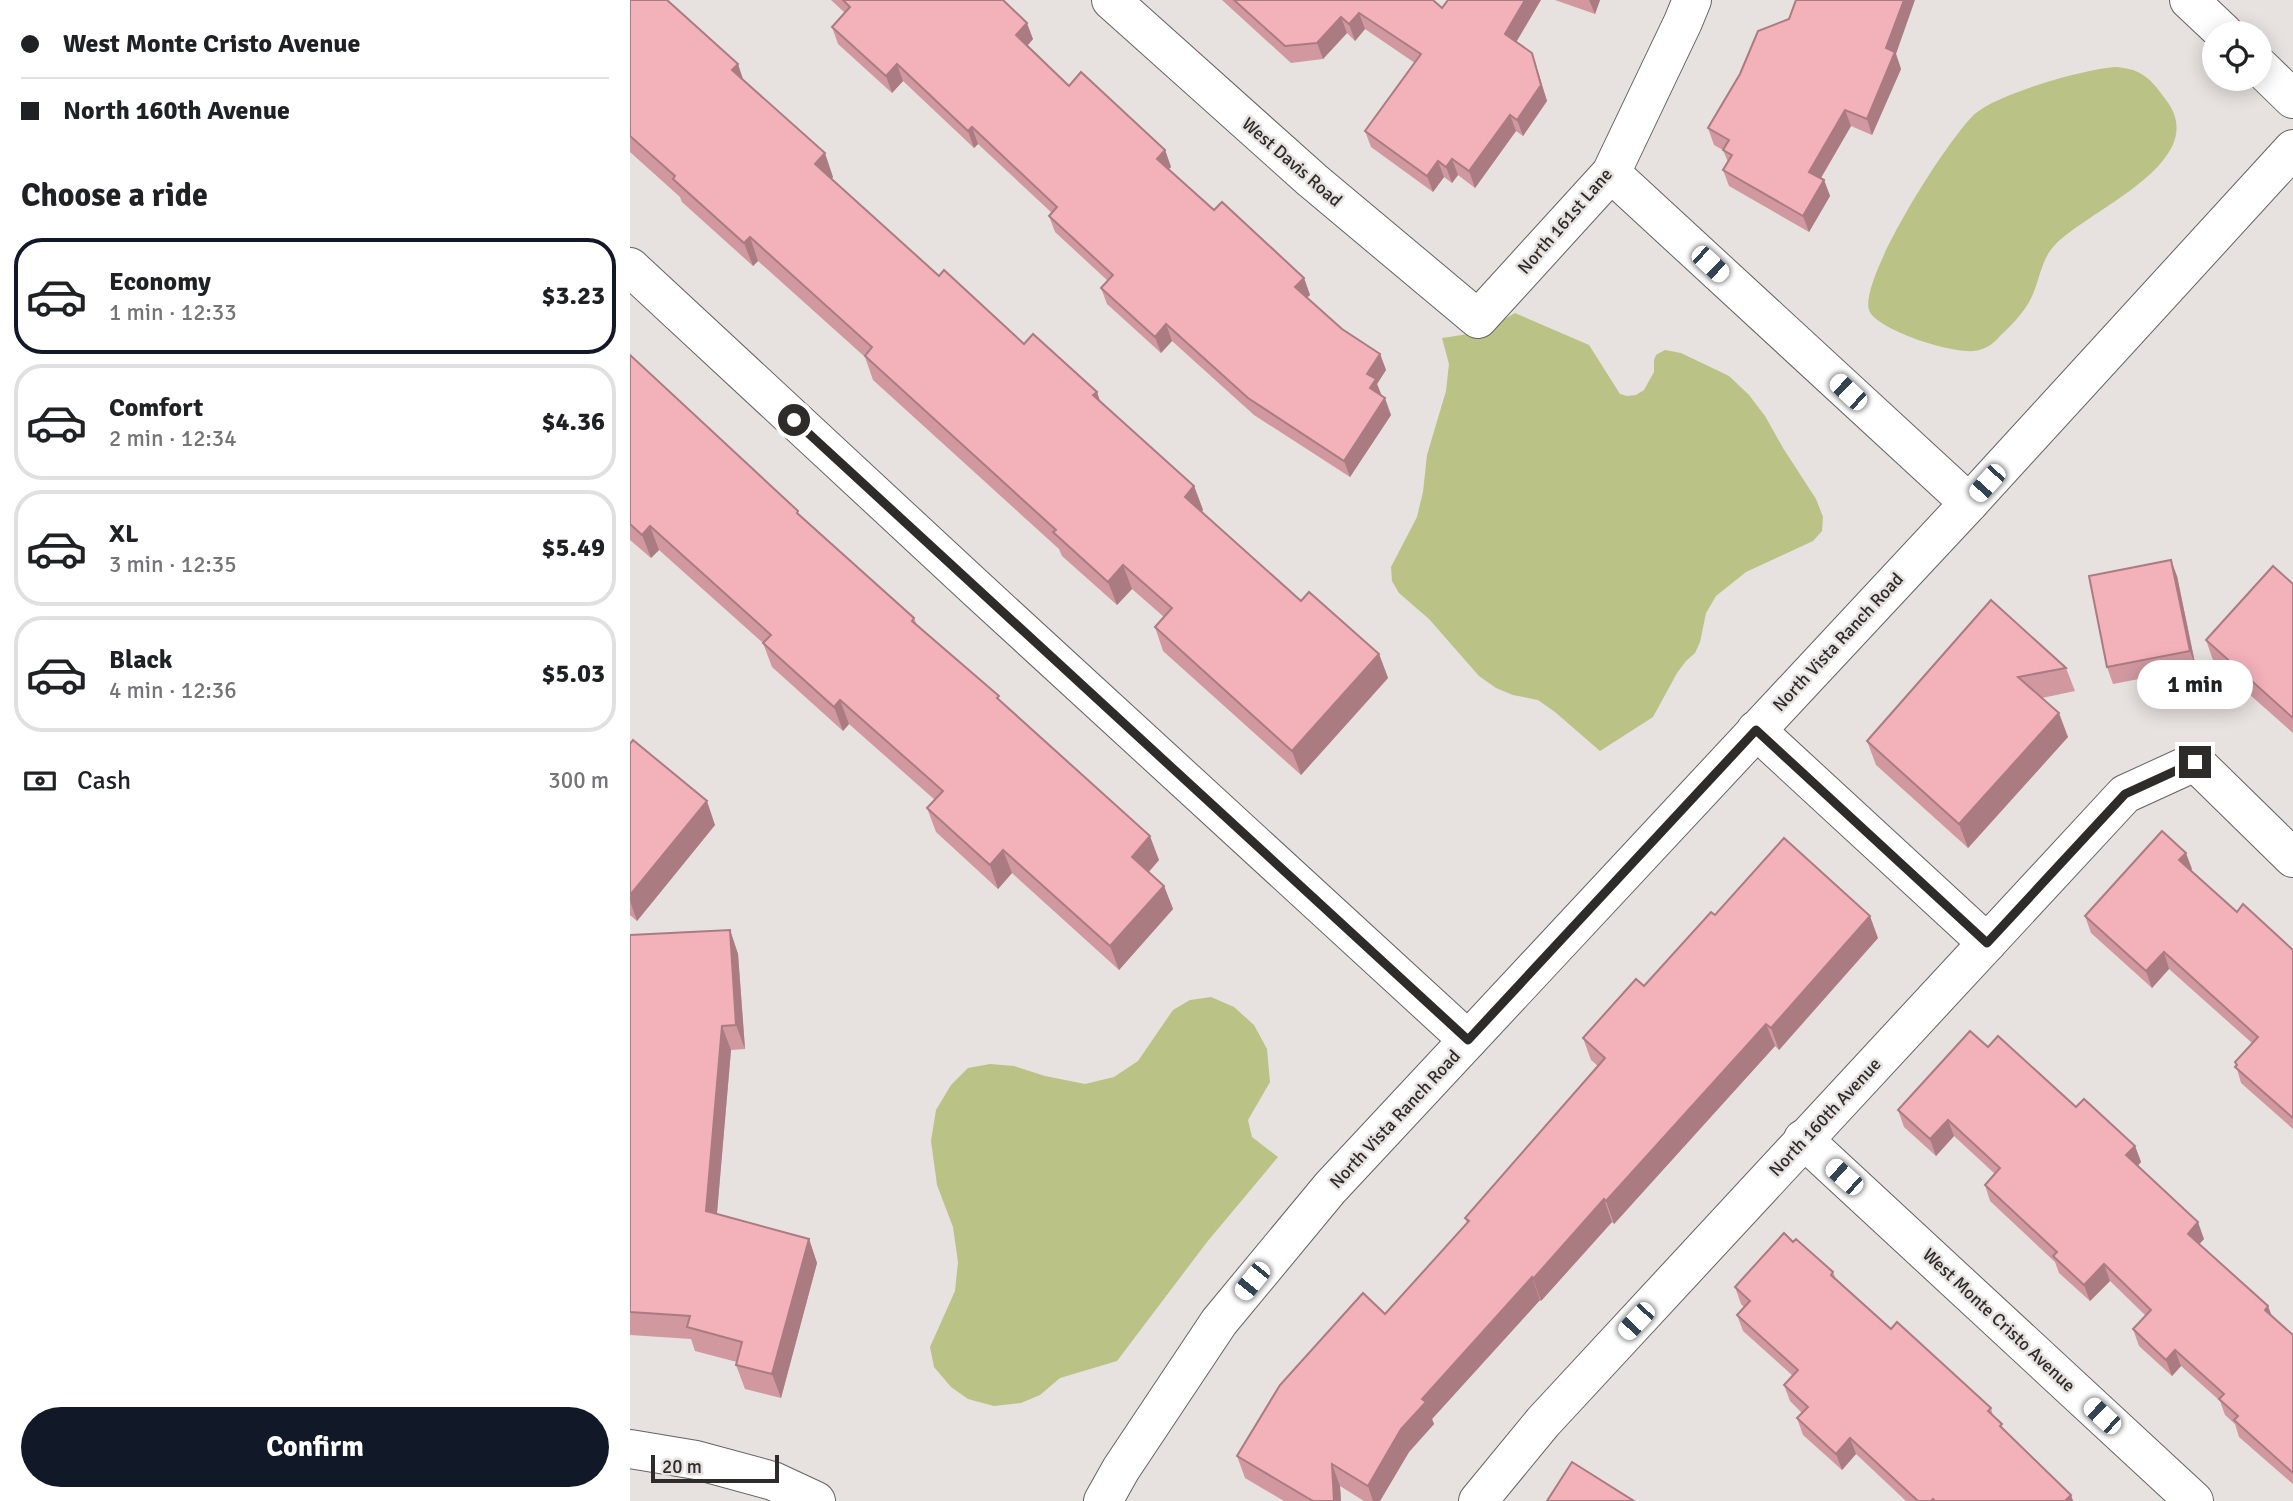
<!DOCTYPE html>
<meta charset="utf-8">
<style>
:root{--surface:#fff;--page:#f6f6f6;--text:#202124;--muted:#757577;--line:#e0e0e0;--accent:#111827}
body{margin:0;font-family:Signika,sans-serif;background:var(--page);color:var(--text);height:100vh;display:flex;flex-direction:column;font-size:26px;white-space:nowrap}
*{box-sizing:border-box;margin:0}
p{font-size:23px;color:var(--muted)}
.icon{flex:none;width:38px;height:38px;fill:none;stroke:currentColor;stroke-width:2;stroke-linecap:round;stroke-linejoin:round}
.map{position:relative;flex:1;overflow:hidden}
.panel{display:flex;flex-direction:column;background:var(--surface);width:630px}
.panel>*{flex:none}
.top-card{display:grid;align-content:center;height:154px;padding:0 21px;background:var(--surface)}
.tools{position:absolute;left:1572px;top:21px;display:grid;gap:14px}
.tools a{display:grid;place-items:center;width:70px;height:70px;border-radius:50%;background:var(--surface);box-shadow:0 4px 18px #0003;font-size:35px}
.scale{position:absolute;left:21px;bottom:18px;width:128px;box-sizing:border-box;padding-left:7px;border:4px solid #2e2c2b;border-top:0;font-size:19px;line-height:24px;white-space:nowrap;color:#2e2c2b;-webkit-text-stroke:5px #e7e1df;paint-order:stroke}
.end{position:absolute;width:32px;height:32px;margin:-16px;border:9px solid #2e2c2b;background:#fff;box-shadow:0 0 0 4px #fff}
.from{border-radius:50%}
.bubble{position:absolute;height:49px;border-radius:24px;background:var(--surface);box-shadow:0 4px 18px #0003;font-size:23px;font-weight:800;line-height:49px;text-align:center}
.car{position:absolute;width:21px;height:42px;margin:-21px -10px;border-radius:9px;box-shadow:0 0 5px 2px #0007;background:linear-gradient(#fff 24%,#345 0 40%,#fff 0 76%,#345 0 86%,#fff 0)}
.top-card b{display:flex;align-items:center;gap:24px;height:66px;font-size:26px}
.top-card b+b{border-top:2px solid var(--line)}
.top-card i{width:18px;height:18px;background:var(--text)}
ul{padding:0;list-style:none}
li{display:flex;align-items:center;gap:21px;height:116px;margin:0 14px 10px;padding:0 7px;border:4px solid var(--line);border-radius:28px}
li div{flex:1}
li b{display:block;font-size:26px}
li em{font-style:normal;font-weight:800}
li.active{border-color:var(--accent)}
li>.icon{width:63px;height:63px;stroke-width:1.5}
h2{padding:0 21px;font-size:32px;line-height:84px}
.pay{display:flex;align-items:center;gap:18px;height:77px;padding:0 21px;font-size:26px}
.pay p{margin-inline-start:auto}
.action{display:flex;gap:14px;margin-top:auto;padding:14px 21px}
.action a{flex:1;height:80px;border-radius:42px;background:var(--accent);color:#fff;font-size:28px;font-weight:800;line-height:80px;text-align:center}
main{display:flex;flex:1;min-height:0}
.map>svg:first-child{display:block}
</style>
<main>
<section class="panel">
<div class="top-card">
<b><i class="from"></i>West Monte Cristo Avenue</b>
<b><i></i>North 160th Avenue</b>
</div>
<h2>Choose a ride</h2>
<ul>
<li class="active"><svg class="icon" aria-label="car" viewBox="0 0 24 24"><path d="M5 17H2v-5l4-1 3-4h7l3 4 3 1v5h-3M9 17h6M6 11h13"/><circle cx="7" cy="17" r="2"/><circle cx="17" cy="17" r="2"/></svg><div><b>Economy</b><p>1 min · 12:33</p></div><em>$3.23</em></li>
<li><svg class="icon" aria-label="car" viewBox="0 0 24 24"><path d="M5 17H2v-5l4-1 3-4h7l3 4 3 1v5h-3M9 17h6M6 11h13"/><circle cx="7" cy="17" r="2"/><circle cx="17" cy="17" r="2"/></svg><div><b>Comfort</b><p>2 min · 12:34</p></div><em>$4.36</em></li>
<li><svg class="icon" aria-label="car" viewBox="0 0 24 24"><path d="M5 17H2v-5l4-1 3-4h7l3 4 3 1v5h-3M9 17h6M6 11h13"/><circle cx="7" cy="17" r="2"/><circle cx="17" cy="17" r="2"/></svg><div><b>XL</b><p>3 min · 12:35</p></div><em>$5.49</em></li>
<li><svg class="icon" aria-label="car" viewBox="0 0 24 24"><path d="M5 17H2v-5l4-1 3-4h7l3 4 3 1v5h-3M9 17h6M6 11h13"/><circle cx="7" cy="17" r="2"/><circle cx="17" cy="17" r="2"/></svg><div><b>Black</b><p>4 min · 12:36</p></div><em>$5.03</em></li>
</ul>
<div class="pay"><svg class="icon" aria-label="cash" viewBox="0 0 24 24"><path d="M3 7h18v10H3z"/><circle cx="12" cy="12" r="2"/></svg>Cash<p>300 m</p></div>
<div class="action"><a>Confirm</a></div>
</section>
<div class="map">
<svg width="1663" height="1501" viewBox="0 0 1663 1501">
<rect width="100%" height="100%" fill="#e7e1df"/>
<g fill="#bac285">
<path d="M 1486,67 C 1512,69 1521,79 1536,100 C 1584,162 1455,211 1424,246 C 1412,259 1410,277 1403,294 C 1397,309 1383,324 1371,335 C 1365,342 1358,348 1349,350 C 1329,357 1246,330 1239,310 C 1229,278 1320,135 1346,113 C 1370,93 1454,69 1486,67 Z"/>
<path d="M 885,313 L 959,345 L 990,394 L 997,396 L 1006,395 L 1014,390 L 1024,372 L 1024,360 L 1026,355 L 1035,350 L 1051,353 L 1099,376 L 1119,395 L 1135,416 L 1153,448 L 1186,499 L 1193,517 L 1192,531 L 1183,541 L 1116,572 L 1086,596 L 1076,613 L 1070,642 L 1065,653 L 1056,661 L 1047,673 L 1023,717 L 970,751 L 925,712 L 908,700 L 883,695 L 866,688 L 849,676 L 799,619 L 769,593 L 762,581 L 761,567 L 787,517 L 793,492 L 797,455 L 816,391 L 819,364 L 812,338 L 852,332 Z"/>
<path d="M 581,997 L 604,1007 L 624,1025 L 637,1049 L 640,1082 L 618,1120 L 622,1137 L 648,1157 L 577,1242 L 487,1361 L 430,1378 L 410,1395 L 391,1403 L 364,1406 L 338,1399 L 321,1387 L 304,1367 L 300,1347 L 325,1291 L 328,1262 L 323,1227 L 307,1185 L 301,1141 L 306,1110 L 321,1085 L 338,1068 L 360,1064 L 384,1066 L 415,1076 L 455,1084 L 484,1077 L 508,1061 L 543,1010 L 560,1000 Z"/>
</g>
<g fill="none" stroke-linecap="round" stroke-linejoin="round">
<g stroke="#676260" stroke-width="40">
<g id="street">
<path d="M 481,0 L 682,180 L 848,319 L 981,173 L 1053,22 L 1062,0"/>
<path d="M 1559,0 L 1594,33"/>
<path d="M 1629,66 L 1663,99"/>
<path d="M 981,173 L 1339,503"/>
<path d="M 0,267 L 349,591 L 838,1040"/>
<path d="M 1126,730 L 1357,943"/>
<path d="M 1173,1139 L 1564,1501"/>
<path d="M 0,1449 L 66,1460 L 143,1481 L 186,1501"/>
<path d="M 848,1501 L 913,1422 L 1495,794 L 1565,762 L 1663,858"/>
</g>
</g>
<g stroke="#676260" stroke-width="40">
<path id="secondary" d="M 473,1501 L 491,1469 L 589,1322 L 700,1188 L 1339,503 L 1663,149"/>
</g>
<use href="#street" stroke="#fff" stroke-width="38"/>
<use href="#secondary" stroke="#fff" stroke-width="38"/>
</g>
<g fill="#d198a0">
<path d="M 0,0 L 113,80 L 203,177 L 202,179 L 309,276 L 394,344 L 467,392 L 470,402 L 564,486 L 573,510 L 571,512 L 671,601 L 749,654 L 758,678 L 671,775 L 533,651 L 525,627 L 534,617 L 502,589 L 487,605 L 432,556 L 429,549 L 243,380 L 235,357 L 128,261 L 123,266 L 52,202 L 50,197 L 0,152 Z"/>
<path d="M 201,0 L 373,0 L 403,39 L 397,46 L 439,86 L 535,150 L 541,167 L 538,169 L 584,210 L 674,278 L 680,295 L 677,297 L 712,329 L 750,354 L 756,370 L 747,384 L 751,396 L 761,415 L 720,477 L 624,415 L 542,341 L 531,353 L 477,304 L 471,288 L 478,281 L 425,232 L 419,216 L 422,213 L 348,144 L 344,148 L 273,81 L 262,93 L 208,44 L 202,27 L 215,13 Z"/>
<path d="M 592,0 L 803,0 L 812,8 L 886,42 L 902,53 L 917,101 L 893,136 L 886,131 L 845,188 L 828,175 L 822,183 L 814,177 L 803,192 L 741,147 L 735,131 L 785,63 L 735,29 L 725,41 L 717,33 L 693,59 L 661,63 Z"/>
<path d="M 925,0 L 970,0 L 965,14 Z"/>
<path d="M 1159,19 L 1266,54 L 1271,69 L 1242,135 L 1221,126 L 1191,178 L 1194,180 L 1200,196 L 1179,232 L 1099,186 L 1093,170 L 1098,162 L 1093,150 L 1084,145 L 1078,128 Z"/>
<path d="M 0,355 L 170,515 L 284,618 L 287,625 L 371,702 L 529,860 L 519,872 L 534,886 L 543,909 L 489,970 L 382,873 L 368,889 L 306,832 L 297,808 L 305,800 L 219,724 L 213,731 L 142,667 L 133,643 L 29,550 L 21,558 L 0,540 Z"/>
<path d="M 1547,576 L 1566,668 L 1483,684 L 1477,667 Z"/>
<path d="M 1663,584 L 1663,733 L 1584,663 L 1576,640 Z"/>
<path d="M 1361,600 L 1436,668 L 1445,691 L 1412,698 L 1438,737 L 1338,848 L 1246,765 L 1237,741 Z"/>
<path d="M 0,744 L 85,825 L 7,921 L 0,915 Z"/>
<path d="M 1562,869 L 1561,871 L 1607,912 L 1663,950 L 1663,1129 L 1611,1083 L 1605,1062 L 1622,1043 L 1539,969 L 1522,988 L 1461,933 L 1455,916 Z"/>
<path d="M 1085,915 L 1248,938 L 1149,1050 L 1145,1046 L 984,1224 L 982,1222 L 911,1301 L 910,1300 L 802,1419 L 804,1424 L 779,1452 L 750,1501 L 734,1501 L 710,1486 L 711,1501 L 654,1501 L 615,1478 L 607,1456 L 755,1314 L 837,1223 L 835,1218 L 968,1066 L 961,1060 L 953,1038 L 1014,986 Z"/>
<path d="M 100,930 L 108,954 L 115,1049 L 101,1050 L 87,1214 L 179,1239 L 187,1263 L 151,1398 L 115,1389 L 106,1365 L 107,1362 L 65,1351 L 61,1339 L 0,1335 L 0,935 Z"/>
<path d="M 1358,1047 L 1505,1146 L 1511,1162 L 1507,1166 L 1574,1239 L 1569,1244 L 1638,1306 L 1642,1316 L 1663,1335 L 1663,1484 L 1609,1437 L 1605,1424 L 1595,1415 L 1590,1401 L 1551,1366 L 1542,1376 L 1509,1346 L 1503,1329 L 1516,1316 L 1480,1281 L 1460,1301 L 1429,1273 L 1425,1262 L 1360,1201 L 1355,1185 L 1365,1174 L 1324,1136 L 1306,1156 L 1274,1127 L 1268,1110 Z"/>
<path d="M 1163,1242 L 1203,1272 L 1206,1279 L 1261,1329 L 1361,1408 L 1363,1416 L 1375,1431 L 1441,1495 L 1443,1501 L 1276,1501 L 1226,1454 L 1212,1470 L 1173,1435 L 1167,1418 L 1172,1413 L 1160,1401 L 1154,1385 L 1163,1376 L 1113,1331 L 1107,1315 L 1114,1307 L 1111,1304 L 1105,1287 Z"/>
</g>
<g fill="#aa7c82">
<path d="M 895,0 L 911,0 L 881,51 L 875,34 Z"/>
<path d="M 959,0 L 970,0 L 965,14 Z"/>
<path d="M 1274,0 L 1285,0 L 1266,54 L 1271,69 L 1242,135 L 1237,119 L 1256,48 Z"/>
<path d="M 729,13 L 735,29 L 725,41 L 719,24 Z"/>
<path d="M 711,17 L 717,33 L 693,59 L 687,43 Z"/>
<path d="M 397,23 L 403,39 L 392,52 L 386,35 Z"/>
<path d="M 902,53 L 917,101 L 893,136 L 887,120 Z"/>
<path d="M 108,64 L 116,88 L 102,70 Z"/>
<path d="M 267,64 L 273,81 L 262,93 L 256,76 Z"/>
<path d="M 1215,110 L 1221,126 L 1185,188 L 1179,172 Z"/>
<path d="M 880,115 L 886,131 L 845,188 L 839,171 Z"/>
<path d="M 342,127 L 348,144 L 344,148 L 338,131 Z"/>
<path d="M 535,150 L 541,167 L 533,175 L 527,159 Z"/>
<path d="M 195,153 L 203,177 L 194,188 L 185,164 Z"/>
<path d="M 822,159 L 828,175 L 822,183 L 816,167 Z"/>
<path d="M 808,161 L 814,177 L 803,192 L 797,176 Z"/>
<path d="M 1194,180 L 1200,196 L 1179,232 L 1173,216 Z"/>
<path d="M 120,237 L 128,261 L 123,266 L 114,243 Z"/>
<path d="M 674,278 L 680,295 L 671,303 L 665,287 Z"/>
<path d="M 536,324 L 542,341 L 531,353 L 525,337 Z"/>
<path d="M 750,354 L 756,370 L 747,384 L 752,396 L 740,388 L 737,374 Z"/>
<path d="M 467,392 L 475,416 L 463,395 Z"/>
<path d="M 755,398 L 761,415 L 720,477 L 714,461 Z"/>
<path d="M 564,486 L 573,510 L 563,521 L 555,497 Z"/>
<path d="M 20,526 L 29,550 L 21,558 L 12,535 Z"/>
<path d="M 1541,560 L 1547,576 L 1566,668 L 1560,651 Z"/>
<path d="M 493,565 L 502,589 L 487,605 L 478,582 Z"/>
<path d="M 749,654 L 758,678 L 671,775 L 662,751 Z"/>
<path d="M 210,700 L 219,724 L 213,731 L 204,707 Z"/>
<path d="M 1429,713 L 1438,737 L 1338,848 L 1329,824 Z"/>
<path d="M 77,801 L 85,825 L 7,921 L 0,901 L 0,895 Z"/>
<path d="M 520,836 L 529,860 L 511,880 L 502,857 Z"/>
<path d="M 373,850 L 382,873 L 368,889 L 360,865 Z"/>
<path d="M 1556,853 L 1562,869 L 1555,877 L 1549,860 Z"/>
<path d="M 534,886 L 543,909 L 489,970 L 480,946 Z"/>
<path d="M 1240,916 L 1248,938 L 1149,1050 L 1141,1028 Z"/>
<path d="M 100,930 L 108,954 L 115,1049 L 106,1025 Z"/>
<path d="M 1534,952 L 1539,969 L 1522,988 L 1516,971 Z"/>
<path d="M 1136,1024 L 1145,1046 L 984,1224 L 976,1201 Z"/>
<path d="M 92,1026 L 101,1050 L 85,1235 L 76,1211 Z"/>
<path d="M 1318,1120 L 1324,1136 L 1306,1156 L 1300,1139 Z"/>
<path d="M 1505,1146 L 1511,1162 L 1502,1172 L 1496,1155 Z"/>
<path d="M 974,1199 L 982,1222 L 911,1301 L 903,1279 Z"/>
<path d="M 1568,1222 L 1574,1239 L 1564,1250 L 1558,1234 Z"/>
<path d="M 179,1239 L 187,1263 L 151,1398 L 142,1374 Z"/>
<path d="M 1474,1264 L 1480,1281 L 1460,1301 L 1454,1285 Z"/>
<path d="M 902,1277 L 910,1300 L 802,1419 L 804,1424 L 779,1452 L 750,1501 L 743,1501 L 738,1486 L 771,1429 L 792,1399 Z"/>
<path d="M 1638,1306 L 1644,1323 L 1635,1310 Z"/>
<path d="M 1545,1350 L 1551,1366 L 1542,1376 L 1536,1360 Z"/>
<path d="M 1220,1438 L 1226,1454 L 1212,1470 L 1206,1454 Z"/>
<path d="M 702,1464 L 710,1486 L 711,1501 L 704,1501 Z"/>
<path d="M 1441,1495 L 1443,1501 L 1435,1501 Z"/>
</g>
<g fill="#f3b1ba" stroke="#aa7c82" stroke-width="2">
<path d="M 0,0 L 37,0 L 108,64 L 102,70 L 195,153 L 185,164 L 309,276 L 314,270 L 394,344 L 403,334 L 467,392 L 463,395 L 564,486 L 555,497 L 671,601 L 679,592 L 749,654 L 662,751 L 525,627 L 542,608 L 493,565 L 478,582 L 423,532 L 426,530 L 235,356 L 242,347 L 120,237 L 114,243 L 43,179 L 45,176 L 0,136 Z"/>
<path d="M 213,0 L 373,0 L 397,23 L 386,35 L 439,86 L 451,72 L 535,150 L 527,159 L 584,210 L 592,202 L 674,278 L 665,287 L 712,329 L 750,354 L 737,374 L 746,379 L 740,388 L 755,398 L 714,461 L 618,398 L 536,324 L 525,337 L 471,288 L 483,275 L 419,216 L 427,207 L 342,127 L 338,131 L 267,64 L 256,76 L 202,27 L 220,7 Z"/>
<path d="M 604,0 L 803,0 L 812,8 L 818,0 L 895,0 L 875,34 L 902,53 L 911,85 L 887,120 L 880,115 L 839,171 L 822,159 L 816,167 L 808,161 L 797,176 L 735,131 L 791,54 L 729,13 L 719,24 L 711,17 L 687,43 L 655,46 Z"/>
<path d="M 1166,0 L 1274,0 L 1256,48 L 1265,52 L 1237,119 L 1215,110 L 1179,172 L 1194,180 L 1173,216 L 1093,170 L 1102,155 L 1093,150 L 1099,140 L 1078,128 L 1110,74 L 1128,31 L 1159,19 Z"/>
<path d="M 0,355 L 168,511 L 167,513 L 284,618 L 282,621 L 369,696 L 367,698 L 520,836 L 502,857 L 534,886 L 480,946 L 373,850 L 360,865 L 297,808 L 313,791 L 210,700 L 204,707 L 133,643 L 141,635 L 20,526 L 12,535 L 0,524 Z"/>
<path d="M 1541,560 L 1560,651 L 1477,667 L 1459,576 Z"/>
<path d="M 1643,566 L 1663,584 L 1663,718 L 1576,640 Z"/>
<path d="M 1361,600 L 1436,668 L 1388,677 L 1429,713 L 1329,824 L 1237,741 Z"/>
<path d="M 3,740 L 77,801 L 0,895 L 0,744 Z"/>
<path d="M 1532,831 L 1556,853 L 1549,860 L 1607,912 L 1613,904 L 1663,950 L 1663,1118 L 1605,1067 L 1607,1065 L 1605,1062 L 1628,1037 L 1534,952 L 1516,971 L 1455,916 Z"/>
<path d="M 1154,838 L 1240,916 L 1141,1028 L 1136,1024 L 976,1201 L 974,1199 L 903,1279 L 902,1277 L 792,1399 L 796,1402 L 771,1429 L 738,1486 L 702,1464 L 704,1501 L 683,1501 L 607,1456 L 650,1385 L 733,1293 L 755,1314 L 839,1221 L 835,1218 L 975,1058 L 953,1038 L 1006,979 L 1014,986 L 1081,912 L 1085,915 Z"/>
<path d="M 100,930 L 106,1025 L 92,1026 L 76,1211 L 179,1239 L 142,1374 L 106,1365 L 112,1342 L 57,1327 L 60,1316 L 0,1312 L 0,935 Z"/>
<path d="M 1340,1031 L 1358,1047 L 1368,1036 L 1446,1107 L 1454,1099 L 1505,1146 L 1496,1155 L 1568,1222 L 1558,1234 L 1638,1306 L 1635,1310 L 1663,1335 L 1663,1473 L 1604,1420 L 1608,1416 L 1589,1399 L 1594,1394 L 1545,1350 L 1536,1360 L 1503,1329 L 1521,1310 L 1474,1264 L 1454,1285 L 1423,1256 L 1427,1252 L 1355,1185 L 1370,1168 L 1318,1120 L 1300,1139 L 1268,1110 Z"/>
<path d="M 1154,1233 L 1163,1242 L 1166,1239 L 1203,1272 L 1201,1275 L 1261,1329 L 1267,1322 L 1361,1408 L 1358,1411 L 1372,1424 L 1370,1426 L 1441,1495 L 1435,1501 L 1305,1501 L 1303,1499 L 1301,1501 L 1288,1501 L 1220,1438 L 1206,1454 L 1167,1418 L 1178,1407 L 1154,1385 L 1168,1370 L 1107,1315 L 1120,1301 L 1105,1287 Z"/>
<path d="M 942,1462 L 1004,1501 L 917,1501 Z"/>
</g>
<g fill="none" stroke-linecap="round" stroke-linejoin="round">
<path stroke="#2e2c2b" stroke-width="9" d="M 164,420 L 838,1040 L 1126,730 L 1357,943 L 1495,794 L 1565,762"/>
</g>
<g text-anchor="middle" dominant-baseline="central" stroke-width="5" stroke-linejoin="round" paint-order="stroke">
<g font-size="18" fill="#2e2c2b" stroke="#e7e1df">
<text transform="translate(662 162) rotate(41)">West Davis Road</text>
<text transform="translate(935 221) rotate(-49)">North 161st Lane</text>
<text transform="translate(1208 642) rotate(-47)">North Vista Ranch Road</text>
<text transform="translate(1195 1117) rotate(-47)">North 160th Avenue</text>
<text transform="translate(765 1119) rotate(-47)">North Vista Ranch Road</text>
<text transform="translate(1369 1320) rotate(43)">West Monte Cristo Avenue</text>
</g>
</g>
</svg>
<div class="tools">
<a><svg class="icon" aria-label="locate" viewBox="0 0 24 24"><circle cx="12" cy="12" r="6"/><path d="M12 2v4M12 18v4M2 12h4M18 12h4"/></svg></a>
</div>
<div class="scale">20 m</div>
<i class="end from" style="left:164px;top:420px"></i>
<i class="end" style="left:1565px;top:762px"></i>
<div class="bubble" style="left:1507px;top:660px;width:116px">1 min</div>
<i class="car" style="left:1080px;top:264px;rotate:133deg"></i>
<i class="car" style="left:1218px;top:392px;rotate:313deg"></i>
<i class="car" style="left:1357px;top:483px;rotate:222deg"></i>
<i class="car" style="left:1214px;top:1177px;rotate:312deg"></i>
<i class="car" style="left:622px;top:1281px;rotate:219deg"></i>
<i class="car" style="left:1006px;top:1321px;rotate:223deg"></i>
<i class="car" style="left:1472px;top:1416px;rotate:313deg"></i>
</div>
</main>
